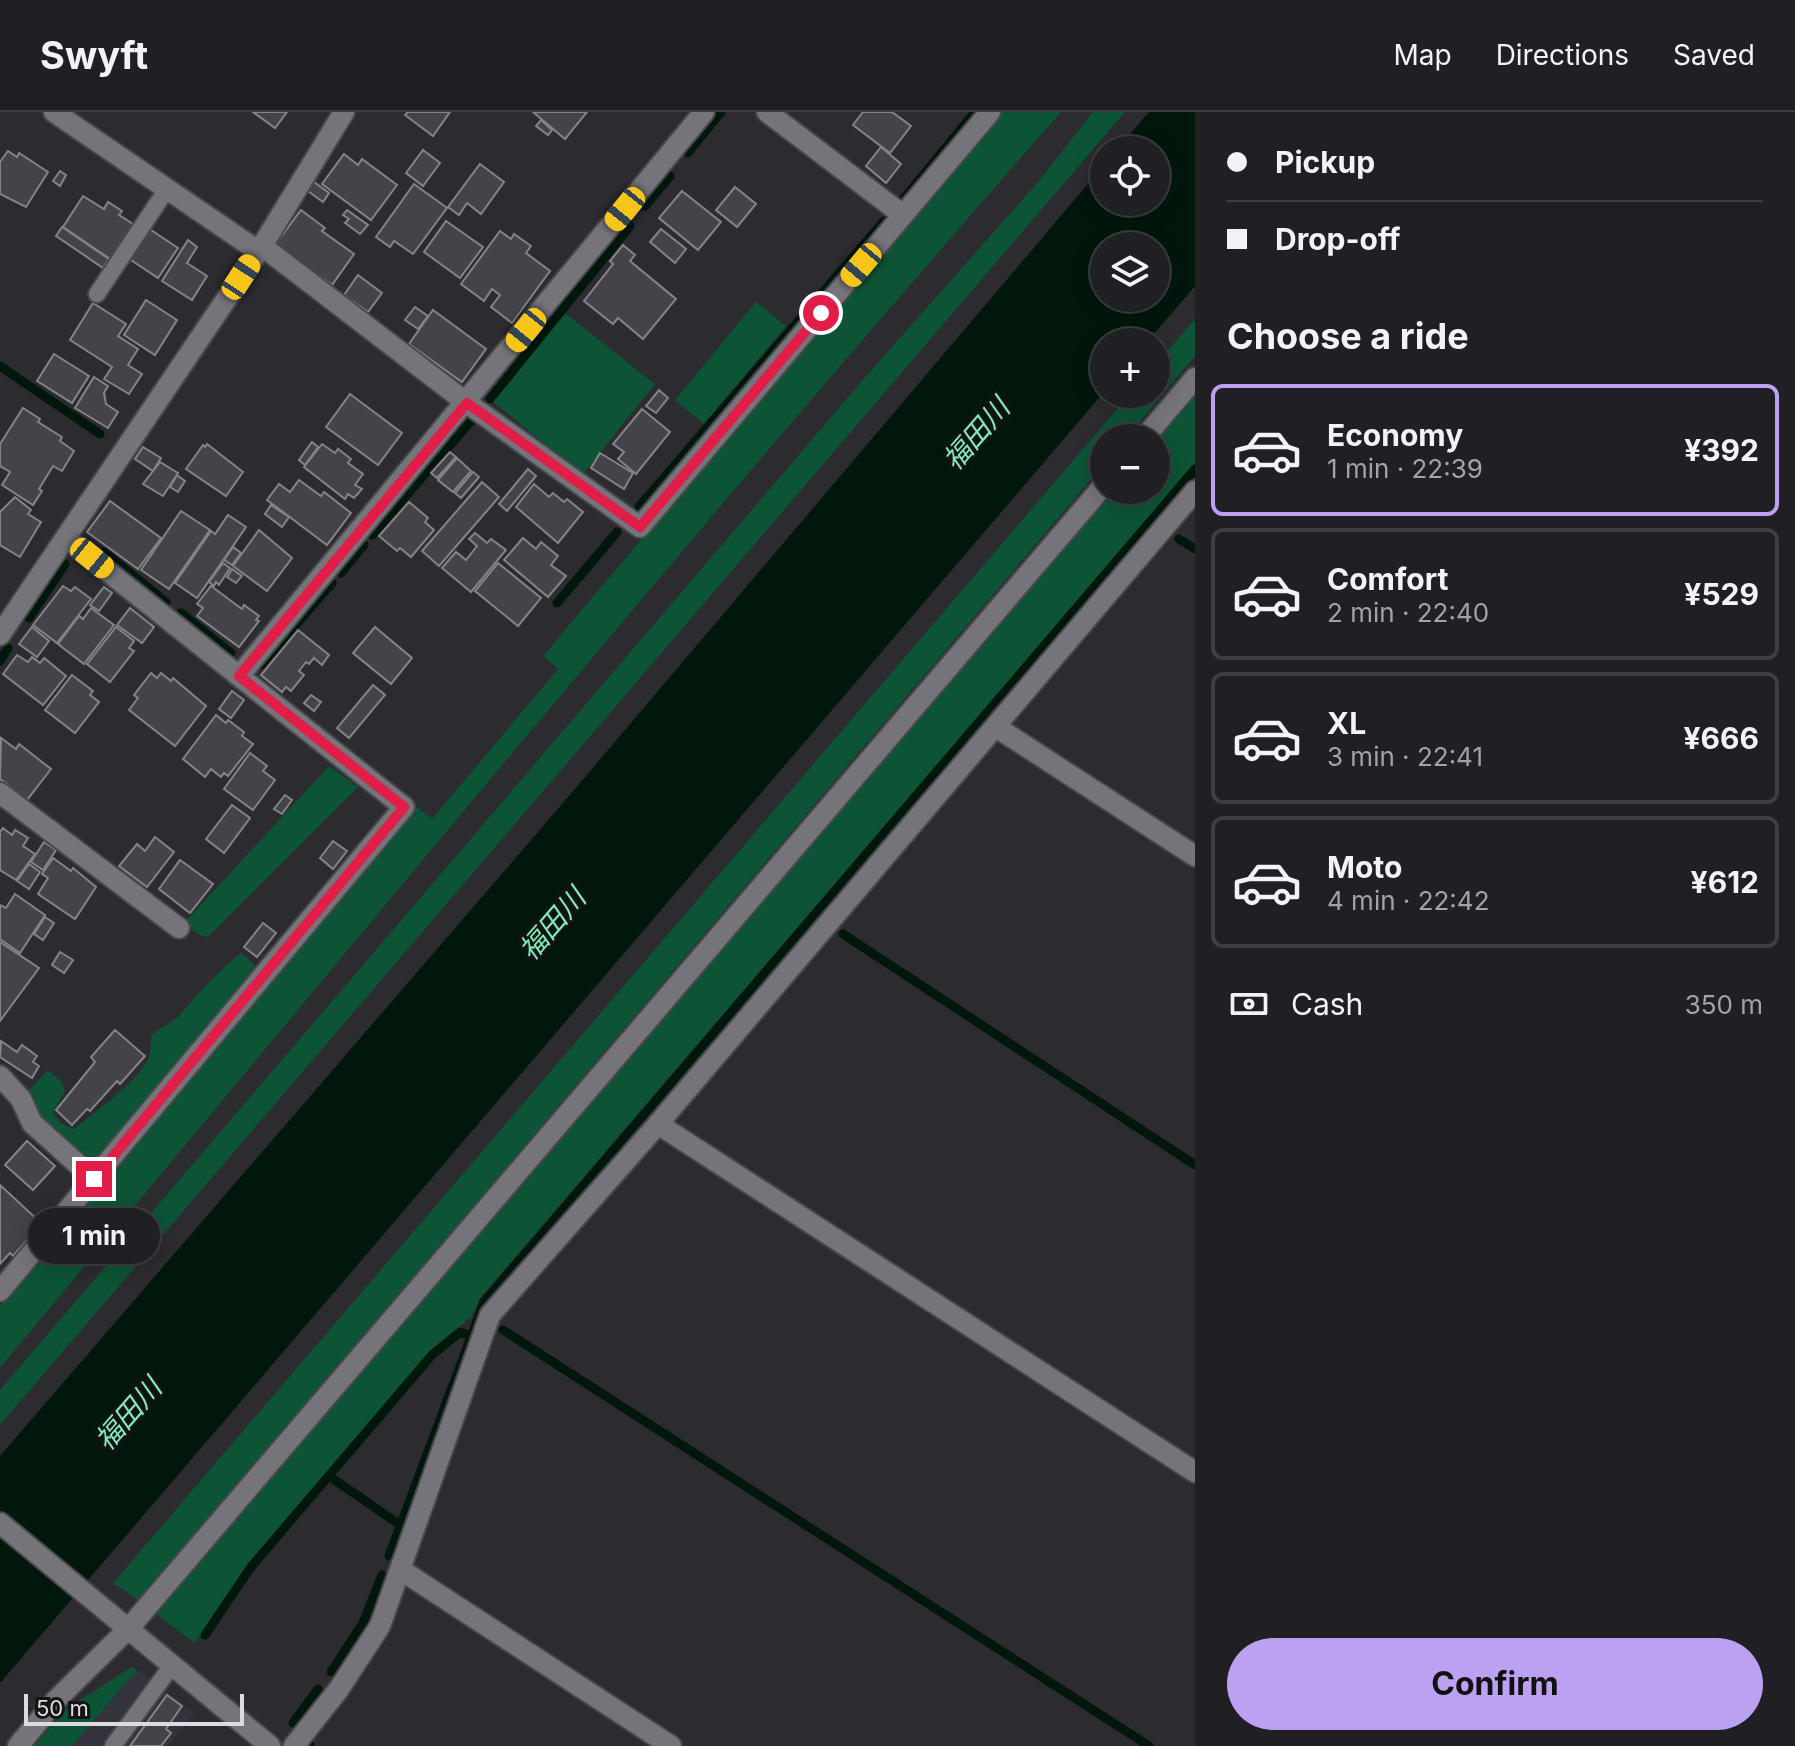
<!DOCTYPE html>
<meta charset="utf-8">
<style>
:root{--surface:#202024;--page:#2d2d31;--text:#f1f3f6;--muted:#a2a3a6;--line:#3d3e41;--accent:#bca0f2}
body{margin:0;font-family:Inter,"Noto Sans JP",sans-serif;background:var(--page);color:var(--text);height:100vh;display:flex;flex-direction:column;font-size:30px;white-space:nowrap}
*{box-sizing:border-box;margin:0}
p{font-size:26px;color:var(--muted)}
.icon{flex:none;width:44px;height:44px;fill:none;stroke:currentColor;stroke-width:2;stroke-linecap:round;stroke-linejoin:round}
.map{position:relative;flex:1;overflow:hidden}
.side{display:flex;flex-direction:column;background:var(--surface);width:600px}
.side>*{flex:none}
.banner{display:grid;align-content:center;height:176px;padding:0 32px;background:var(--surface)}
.tools{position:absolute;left:1090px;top:24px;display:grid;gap:16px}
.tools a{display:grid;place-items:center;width:80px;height:80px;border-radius:50%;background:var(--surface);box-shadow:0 4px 20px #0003,0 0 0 2px var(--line);font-size:40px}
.scale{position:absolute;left:24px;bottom:20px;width:220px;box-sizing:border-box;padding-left:8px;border:4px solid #dcdcdf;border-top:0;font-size:22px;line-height:28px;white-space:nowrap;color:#dcdcdf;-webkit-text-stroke:6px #141416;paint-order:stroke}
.end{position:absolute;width:36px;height:36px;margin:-18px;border:10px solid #e11d48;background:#fff;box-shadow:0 0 0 4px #fff}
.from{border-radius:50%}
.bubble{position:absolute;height:56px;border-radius:28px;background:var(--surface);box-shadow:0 4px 20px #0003,0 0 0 2px var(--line);font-size:26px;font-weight:700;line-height:56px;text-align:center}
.car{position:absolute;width:24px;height:48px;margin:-24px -12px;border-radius:10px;box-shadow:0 0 6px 2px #0007;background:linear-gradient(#f5c518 24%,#345 0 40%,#f5c518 0 76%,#345 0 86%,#f5c518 0)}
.banner b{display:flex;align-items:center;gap:28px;height:76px;font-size:30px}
.banner b+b{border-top:2px solid var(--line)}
.banner i{width:20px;height:20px;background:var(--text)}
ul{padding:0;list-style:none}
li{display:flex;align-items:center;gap:24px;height:132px;margin:0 16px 12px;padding:0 16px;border:4px solid var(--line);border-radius:12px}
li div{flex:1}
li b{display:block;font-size:30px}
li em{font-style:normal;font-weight:700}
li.on{border-color:var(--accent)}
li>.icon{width:72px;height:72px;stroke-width:1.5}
h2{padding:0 32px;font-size:36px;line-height:96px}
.pay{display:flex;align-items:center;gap:20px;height:88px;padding:0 32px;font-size:30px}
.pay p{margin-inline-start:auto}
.action{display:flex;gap:16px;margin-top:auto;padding:16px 32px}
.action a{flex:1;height:92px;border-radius:48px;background:var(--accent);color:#111;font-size:32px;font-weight:700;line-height:92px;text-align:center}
header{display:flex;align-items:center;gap:48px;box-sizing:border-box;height:112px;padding:0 40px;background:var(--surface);border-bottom:2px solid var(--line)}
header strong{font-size:38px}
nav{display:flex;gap:44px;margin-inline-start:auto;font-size:28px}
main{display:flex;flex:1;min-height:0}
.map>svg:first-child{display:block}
</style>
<header>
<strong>Swyft</strong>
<nav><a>Map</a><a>Directions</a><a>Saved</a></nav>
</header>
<main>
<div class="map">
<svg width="1195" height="1634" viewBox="0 0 1195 1634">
<rect width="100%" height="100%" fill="#2b2b30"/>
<path fill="#33333e" d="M 137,1558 L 194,1601 L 168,1634 L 72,1634 Z"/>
<g fill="#0d5436">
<path d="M 1002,0 L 1061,0 C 699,411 351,835 0,1256 L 0,1194 L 413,692 L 432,707 L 558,557 L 543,544 Z"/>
<path d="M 1093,0 L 1125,0 L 0,1313 L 0,1278 L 861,270 L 1038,70 Z"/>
<path d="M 756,190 L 786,214 L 704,312 L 675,288 Z"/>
<path d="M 565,201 L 655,272 L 583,362 L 493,290 Z"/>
<path d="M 1195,207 L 1195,244 L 1126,326 L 1104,326 L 1104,352 L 138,1488 L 113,1471 L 1130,282 L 1156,282 L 1156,252 Z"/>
<path d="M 1195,282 L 1195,351 L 480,1186 L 472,1204 L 429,1242 L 246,1454 L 195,1531 L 156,1502 L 1113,378 L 1156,378 L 1156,328 Z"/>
<path d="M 329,654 L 358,675 L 208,825 L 197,822 L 185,810 Z"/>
<path d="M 241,840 L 256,855 L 89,1055 L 44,1014 L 26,982 L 48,958 L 62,970 L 65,979 L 53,1000 L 60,1011 L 74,1017 C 93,1002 132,973 145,953 C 151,944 151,933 151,923 L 178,905 L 207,872 Z"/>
<path d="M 132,1555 L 137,1558 L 72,1634 L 34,1634 L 66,1597 Z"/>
</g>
<path fill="#01170c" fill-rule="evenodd" d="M 1149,0 L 1195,0 L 1195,174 L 1147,230 L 1104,230 L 1104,280 L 0,1571 L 0,1344 L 569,684 L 1104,53 L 1104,90 L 1156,90 L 1156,38 L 1116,38 ZM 1104,134 L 1156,134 L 1156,186 L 1104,186 Z"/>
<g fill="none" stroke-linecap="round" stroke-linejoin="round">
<g stroke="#01170c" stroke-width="9">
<path d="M 688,41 L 721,0"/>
<path d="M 900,91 L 975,0"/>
<path d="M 645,94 L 670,64"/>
<path d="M 0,254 L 100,322"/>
<path d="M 490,287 L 630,114"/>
<path d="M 639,395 L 884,109"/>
<path d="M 372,423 L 471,309"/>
<path d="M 1179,427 L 1195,437"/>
<path d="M 104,440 L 166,490"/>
<path d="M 341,461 L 364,433"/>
<path d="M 557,491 L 617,420"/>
<path d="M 181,501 L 231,541"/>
<path d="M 29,506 L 65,452"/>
<path d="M 0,549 L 8,536"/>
<path d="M 261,553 L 332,471"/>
<path d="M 843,822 L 1195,1053"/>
<path d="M 503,1218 L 1149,1634"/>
<path d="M 329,1364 L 400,1413"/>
<path d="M 389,1444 L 484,1190 L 1195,357"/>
<path d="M 205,1523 L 251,1455 L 432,1243 L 460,1220 L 470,1224"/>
<path d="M 331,1560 L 363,1511 L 382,1463"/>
<path d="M 293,1611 L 318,1577"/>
<path d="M 310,1633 L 310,1634"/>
</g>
</g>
<g fill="#434349" stroke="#838389" stroke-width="2">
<path d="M 253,0 L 287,0 L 275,16 Z"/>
<path d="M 408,0 L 450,0 L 433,24 L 405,3 Z"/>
<path d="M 533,0 L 587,0 L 565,27 Z"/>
<path d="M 863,0 L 892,0 L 911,14 L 890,41 L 853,13 Z"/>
<path d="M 541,8 L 552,18 L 548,23 L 536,14 Z"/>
<path d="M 881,35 L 901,52 L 886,71 L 866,54 Z"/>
<path d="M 423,38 L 440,51 L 423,74 L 406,61 Z"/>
<path d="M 8,39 L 17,45 L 19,41 L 48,60 L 26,95 L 0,82 L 0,50 Z"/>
<path d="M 344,42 L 358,53 L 362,47 L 397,73 L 371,108 L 322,72 Z"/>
<path d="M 480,52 L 504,70 L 481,102 L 467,91 L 459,103 L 448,95 Z"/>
<path d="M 60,59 L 66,63 L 60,74 L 53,69 Z"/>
<path d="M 314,70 L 329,81 L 323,90 L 308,79 Z"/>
<path d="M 414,72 L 447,96 L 413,142 L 394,129 L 390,135 L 376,125 Z"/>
<path d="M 735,75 L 756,92 L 737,115 L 716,98 Z"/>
<path d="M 682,79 L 721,110 L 698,138 L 659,106 Z"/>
<path d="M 83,84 L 104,97 L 108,90 L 122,99 L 119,103 L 133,112 L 110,147 L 63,115 Z"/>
<path d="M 301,98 L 325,116 L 322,119 L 354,142 L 332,173 L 275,133 Z"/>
<path d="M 347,98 L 368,113 L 360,122 L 345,111 L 349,107 L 343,103 Z"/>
<path d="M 446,109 L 483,135 L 460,166 L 424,140 Z"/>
<path d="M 62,115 L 109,147 L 103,156 L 56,124 Z"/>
<path d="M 148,116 L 178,136 L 158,166 L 128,146 Z"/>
<path d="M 661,117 L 686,137 L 675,151 L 650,130 Z"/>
<path d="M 500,119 L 511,127 L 514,122 L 531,134 L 526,141 L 550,159 L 512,211 L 491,195 L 500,183 L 492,177 L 484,189 L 461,172 Z"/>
<path d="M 188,128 L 197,135 L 187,151 L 207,164 L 192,188 L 162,169 Z"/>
<path d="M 623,133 L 635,143 L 630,149 L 676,187 L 643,227 L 618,206 L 613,212 L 584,189 L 613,152 L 610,149 Z"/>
<path d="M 358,163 L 382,181 L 368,200 L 344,183 Z"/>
<path d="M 146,188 L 177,208 L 155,243 L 124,223 Z"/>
<path d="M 93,191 L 126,212 L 118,224 L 138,237 L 128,253 L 142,262 L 129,282 L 104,267 L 112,255 L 70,228 Z"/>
<path d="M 415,195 L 428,204 L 418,217 L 405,208 Z"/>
<path d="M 433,198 L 486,237 L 462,270 L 409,232 Z"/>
<path d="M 54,242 L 89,264 L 72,291 L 37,269 Z"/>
<path d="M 94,265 L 108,274 L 104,281 L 106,292 L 118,300 L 108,316 L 75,296 Z"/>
<path d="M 659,278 L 668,286 L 656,301 L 646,294 Z"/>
<path d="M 350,282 L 402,321 L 378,353 L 326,315 Z"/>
<path d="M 23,296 L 40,307 L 38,310 L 62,325 L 60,329 L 74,339 L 62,359 L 53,354 L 39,377 L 42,379 L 33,393 L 2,373 L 10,360 L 0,354 L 0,332 Z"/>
<path d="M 642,297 L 670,320 L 636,362 L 618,347 L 624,340 L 613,332 Z"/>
<path d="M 312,330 L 318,335 L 305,353 L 299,348 Z"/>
<path d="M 207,332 L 243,360 L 226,384 L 186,357 L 203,333 L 205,335 Z"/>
<path d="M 322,332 L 335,341 L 338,337 L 351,347 L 348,351 L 363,362 L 355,373 L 362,377 L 354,386 L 348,382 L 345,387 L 304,355 Z"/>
<path d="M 143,335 L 161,346 L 153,359 L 135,347 Z"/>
<path d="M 450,340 L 456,345 L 437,366 L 431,361 Z"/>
<path d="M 600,341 L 633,361 L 624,377 L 591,356 Z"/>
<path d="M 457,346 L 471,359 L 453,380 L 438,368 Z"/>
<path d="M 160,350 L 178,361 L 163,384 L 143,372 Z"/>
<path d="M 528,357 L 536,364 L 507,399 L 499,392 Z"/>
<path d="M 473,360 L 479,365 L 461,386 L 455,381 Z"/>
<path d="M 177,363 L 185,369 L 178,380 L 170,375 Z"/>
<path d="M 299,368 L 321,384 L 324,380 L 351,401 L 327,433 L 267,388 L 279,372 L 290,380 Z"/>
<path d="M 482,370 L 499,385 L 439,454 L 422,439 Z"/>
<path d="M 534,372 L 549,385 L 553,381 L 564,390 L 567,387 L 583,400 L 558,431 L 516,395 Z"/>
<path d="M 15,385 L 31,398 L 28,402 L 41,410 L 20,445 L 0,433 L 0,400 Z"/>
<path d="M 110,389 L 161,426 L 138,457 L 87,420 Z"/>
<path d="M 409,390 L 428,406 L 425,410 L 434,418 L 411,445 L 400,436 L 397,439 L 379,424 Z"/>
<path d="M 271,393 L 289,405 L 282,415 L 265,402 Z"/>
<path d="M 181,399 L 210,418 L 169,477 L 141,458 Z"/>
<path d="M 228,403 L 246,415 L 197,486 L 175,471 L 211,419 L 215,422 Z"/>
<path d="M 259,418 L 292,446 L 267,479 L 233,454 Z"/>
<path d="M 475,421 L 487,431 L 491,427 L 506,438 L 471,480 L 442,456 L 456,440 L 466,448 L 477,434 L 469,427 Z"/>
<path d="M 523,426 L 536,437 L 541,430 L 558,444 L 551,453 L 566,464 L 548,485 L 504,448 Z"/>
<path d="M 233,435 L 241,441 L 232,453 L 224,448 Z"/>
<path d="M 223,451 L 230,456 L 219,473 L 216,470 L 214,474 L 209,470 Z"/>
<path d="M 498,451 L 541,486 L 518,514 L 475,479 Z"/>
<path d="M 232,457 L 242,464 L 236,471 L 227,465 Z"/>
<path d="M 63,474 L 71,479 L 75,475 L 91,487 L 57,531 L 33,513 Z"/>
<path d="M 211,474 L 242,497 L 244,493 L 259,504 L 256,508 L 259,509 L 239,535 L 197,504 L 203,496 L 197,492 Z"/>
<path d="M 104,475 L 112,481 L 99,499 L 90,493 Z"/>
<path d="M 91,496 L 114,513 L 84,552 L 58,532 L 79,504 L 83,507 Z"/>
<path d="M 130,496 L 154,515 L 142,531 L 117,513 Z"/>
<path d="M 32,515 L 49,529 L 37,545 L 19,532 Z"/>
<path d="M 116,515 L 134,529 L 129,536 L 134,539 L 110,570 L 87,552 Z"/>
<path d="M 375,515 L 412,546 L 391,572 L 353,541 Z"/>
<path d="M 298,518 L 329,543 L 322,553 L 314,546 L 309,552 L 306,550 L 299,559 L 304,563 L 291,579 L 286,575 L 282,580 L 261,563 Z"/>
<path d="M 17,543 L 28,550 L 32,545 L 40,551 L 44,546 L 66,564 L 43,593 L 3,562 Z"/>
<path d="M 151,561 L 157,566 L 161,561 L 171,569 L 173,566 L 206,594 L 175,634 L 129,598 L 138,586 L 134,583 Z"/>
<path d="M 72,563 L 93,579 L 90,583 L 99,590 L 75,621 L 45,598 Z"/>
<path d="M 373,573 L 385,583 L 349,626 L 337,616 Z"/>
<path d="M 232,579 L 244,588 L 231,606 L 219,597 Z"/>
<path d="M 311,583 L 321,590 L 314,599 L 304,591 Z"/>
<path d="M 216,603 L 226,611 L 228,608 L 244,620 L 242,624 L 253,632 L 228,664 L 224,661 L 221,665 L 211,657 L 205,665 L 183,647 Z"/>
<path d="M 1,626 L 16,637 L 19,632 L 51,657 L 27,688 L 0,667 Z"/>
<path d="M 250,641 L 267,654 L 263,659 L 275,668 L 253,698 L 224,677 Z"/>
<path d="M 285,683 L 292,688 L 282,702 L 274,697 Z"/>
<path d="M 232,693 L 250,706 L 224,741 L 206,727 Z"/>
<path d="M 3,716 L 12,723 L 15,718 L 28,726 L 23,734 L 35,742 L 16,768 L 0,758 L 0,720 Z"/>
<path d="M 155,725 L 174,740 L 147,775 L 119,754 L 137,732 L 145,739 Z"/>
<path d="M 333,729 L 347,739 L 333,757 L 320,746 Z"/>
<path d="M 44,730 L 56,738 L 43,758 L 31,750 Z"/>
<path d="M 53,746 L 71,759 L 73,756 L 96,775 L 75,807 L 38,782 L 48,766 L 42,762 Z"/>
<path d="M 180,748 L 213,772 L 190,801 L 159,777 Z"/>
<path d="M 29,752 L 40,760 L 29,777 L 17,769 Z"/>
<path d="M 15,782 L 45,803 L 20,841 L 0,827 L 0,793 L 6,796 Z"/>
<path d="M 45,805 L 54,811 L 43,828 L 34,822 Z"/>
<path d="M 263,811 L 276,821 L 257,845 L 244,835 Z"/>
<path d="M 0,830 L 39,856 L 0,909 Z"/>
<path d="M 60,840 L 73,848 L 64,861 L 52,853 Z"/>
<path d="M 115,918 L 145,944 L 120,972 L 117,969 L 90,999 L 87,997 L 72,1013 L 56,998 L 95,950 L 91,945 Z"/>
<path d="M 1,929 L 17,940 L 22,933 L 37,944 L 33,950 L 39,954 L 32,966 L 0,945 Z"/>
<path d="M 27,1029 L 55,1054 L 33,1078 L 5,1053 Z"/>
<path d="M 0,1073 L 42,1112 L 13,1144 L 10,1141 L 0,1152 Z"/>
<path d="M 167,1583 L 182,1594 L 166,1617 L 171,1621 L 161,1634 L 130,1634 Z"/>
</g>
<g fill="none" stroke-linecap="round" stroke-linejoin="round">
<g stroke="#47474c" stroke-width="20">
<g id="service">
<path d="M 97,182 L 167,77"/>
<path d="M 113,1634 L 173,1552"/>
</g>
</g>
<g stroke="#47474c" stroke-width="24">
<g id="minor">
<path d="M 54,0 L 258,139"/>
<path d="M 767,0 L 903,103"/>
<path d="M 262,134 L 467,291 L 640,415 L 990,0"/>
<path d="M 1144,326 L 1195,266"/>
<path d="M 67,427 L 239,564 L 704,0"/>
<path d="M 0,523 L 262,134 L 344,0"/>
<path d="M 996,615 L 1195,744"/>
<path d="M 0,681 L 179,816"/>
<path d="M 0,964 L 21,987 L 32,1011 L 94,1067"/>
<path d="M 658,1012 L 1195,1360"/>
<path d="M 0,1179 L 404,695 L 239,564"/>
<path d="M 0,1411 L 270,1634"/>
<path d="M 401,1458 L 671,1634"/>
<path d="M 18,1634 L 57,1587 L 129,1516 L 1104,373"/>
<path d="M 294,1634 L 339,1577 L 380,1514 L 490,1203 L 658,1012 L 1195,379"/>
</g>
</g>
<use href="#service" stroke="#74747a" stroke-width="16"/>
<use href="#minor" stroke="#74747a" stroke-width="20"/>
</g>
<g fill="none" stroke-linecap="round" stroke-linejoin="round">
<path stroke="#e11d48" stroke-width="10" d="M 94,1067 L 404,695 L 239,564 L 467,291 L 640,415 L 821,201"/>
</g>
<g text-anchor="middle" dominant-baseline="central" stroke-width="6" stroke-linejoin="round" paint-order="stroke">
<g font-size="28" font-style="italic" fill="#7fedb5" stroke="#141416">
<text transform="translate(976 322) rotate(-49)">福田川</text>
<text transform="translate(552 812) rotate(-49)">福田川</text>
<text transform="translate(128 1302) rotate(-49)">福田川</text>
</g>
</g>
</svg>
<div class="tools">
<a><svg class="icon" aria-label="locate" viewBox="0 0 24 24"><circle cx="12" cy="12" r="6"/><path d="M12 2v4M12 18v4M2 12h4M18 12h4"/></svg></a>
<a><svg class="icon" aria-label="layers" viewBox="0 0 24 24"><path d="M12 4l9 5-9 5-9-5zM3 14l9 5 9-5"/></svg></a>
<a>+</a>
<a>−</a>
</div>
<div class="scale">50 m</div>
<i class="end from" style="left:821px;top:201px"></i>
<i class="end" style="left:94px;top:1067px"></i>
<div class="bubble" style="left:28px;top:1096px;width:132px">1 min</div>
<i class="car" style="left:625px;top:97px;rotate:219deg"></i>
<i class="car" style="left:861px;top:153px;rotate:220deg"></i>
<i class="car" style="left:241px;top:165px;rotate:33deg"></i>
<i class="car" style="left:526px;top:218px;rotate:219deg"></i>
<i class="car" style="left:92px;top:446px;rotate:129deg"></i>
</div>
<section class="side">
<div class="banner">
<b><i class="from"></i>Pickup</b>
<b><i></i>Drop-off</b>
</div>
<h2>Choose a ride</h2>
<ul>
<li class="on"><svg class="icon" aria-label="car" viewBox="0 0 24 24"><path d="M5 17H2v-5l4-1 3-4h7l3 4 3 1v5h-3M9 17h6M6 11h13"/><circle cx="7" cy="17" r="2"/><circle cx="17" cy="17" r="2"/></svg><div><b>Economy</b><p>1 min · 22:39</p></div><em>¥392</em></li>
<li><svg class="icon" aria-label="car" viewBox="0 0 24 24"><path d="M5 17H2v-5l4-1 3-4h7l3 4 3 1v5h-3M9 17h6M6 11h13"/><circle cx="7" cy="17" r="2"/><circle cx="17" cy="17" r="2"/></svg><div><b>Comfort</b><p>2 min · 22:40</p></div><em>¥529</em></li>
<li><svg class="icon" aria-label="car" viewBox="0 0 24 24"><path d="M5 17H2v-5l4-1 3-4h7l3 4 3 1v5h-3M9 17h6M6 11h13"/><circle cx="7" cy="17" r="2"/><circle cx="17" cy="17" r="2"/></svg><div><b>XL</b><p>3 min · 22:41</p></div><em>¥666</em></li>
<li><svg class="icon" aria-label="car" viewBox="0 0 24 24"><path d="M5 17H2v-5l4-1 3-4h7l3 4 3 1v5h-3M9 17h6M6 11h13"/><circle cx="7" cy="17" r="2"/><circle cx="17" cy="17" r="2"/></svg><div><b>Moto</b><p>4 min · 22:42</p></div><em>¥612</em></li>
</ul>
<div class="pay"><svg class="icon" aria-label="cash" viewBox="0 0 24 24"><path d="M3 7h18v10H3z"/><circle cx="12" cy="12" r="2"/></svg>Cash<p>350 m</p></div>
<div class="action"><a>Confirm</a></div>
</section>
</main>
